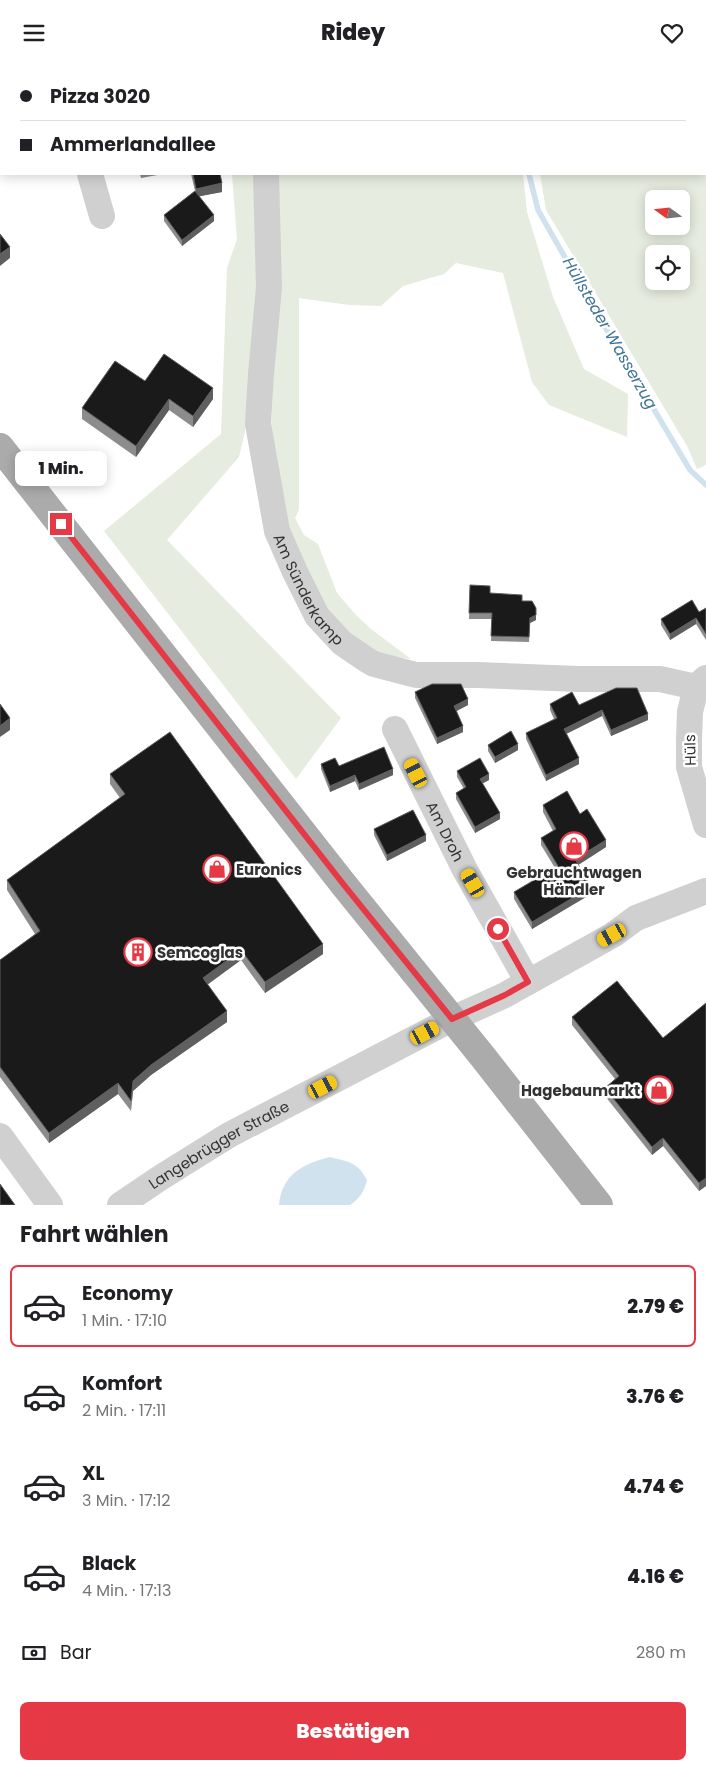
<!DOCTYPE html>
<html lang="de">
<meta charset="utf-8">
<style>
:root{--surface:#fff;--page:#f2f2f2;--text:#202124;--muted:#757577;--line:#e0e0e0;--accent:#e63946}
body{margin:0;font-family:Poppins,sans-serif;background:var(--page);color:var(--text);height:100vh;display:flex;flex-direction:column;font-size:19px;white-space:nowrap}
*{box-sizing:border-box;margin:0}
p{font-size:16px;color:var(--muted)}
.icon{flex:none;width:28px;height:28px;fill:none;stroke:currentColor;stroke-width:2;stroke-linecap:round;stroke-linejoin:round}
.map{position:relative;height:1140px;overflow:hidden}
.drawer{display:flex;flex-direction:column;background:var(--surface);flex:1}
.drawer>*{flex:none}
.banner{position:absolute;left:0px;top:0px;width:706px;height:110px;box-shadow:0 2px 12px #0003;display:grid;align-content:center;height:110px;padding:0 20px;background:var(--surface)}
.needle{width:32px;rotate:285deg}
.tools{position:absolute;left:645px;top:125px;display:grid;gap:10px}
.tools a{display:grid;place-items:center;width:45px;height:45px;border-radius:8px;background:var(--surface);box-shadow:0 2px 12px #0003;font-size:25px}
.end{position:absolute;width:22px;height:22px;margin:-11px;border:6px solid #e63946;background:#fff;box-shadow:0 0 0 2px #fff}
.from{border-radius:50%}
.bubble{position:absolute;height:35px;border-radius:8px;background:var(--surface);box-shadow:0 2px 12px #0003;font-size:16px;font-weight:800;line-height:35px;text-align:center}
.car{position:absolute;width:15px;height:30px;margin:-15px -8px;border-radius:6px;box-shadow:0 0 4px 1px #0007;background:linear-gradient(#f5c518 24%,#345 0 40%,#f5c518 0 76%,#345 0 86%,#f5c518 0)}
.banner b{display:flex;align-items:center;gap:18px;height:48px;font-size:19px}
.banner b+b{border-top:1px solid var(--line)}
.banner i{width:12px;height:12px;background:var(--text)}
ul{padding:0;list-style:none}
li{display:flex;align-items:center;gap:15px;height:82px;margin:0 10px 8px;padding:0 10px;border:2px solid transparent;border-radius:8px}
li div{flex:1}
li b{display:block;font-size:19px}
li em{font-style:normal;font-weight:800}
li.active{border-color:var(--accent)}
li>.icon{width:45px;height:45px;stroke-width:1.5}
h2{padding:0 20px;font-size:22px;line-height:60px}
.pay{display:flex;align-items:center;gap:12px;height:55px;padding:0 20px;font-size:19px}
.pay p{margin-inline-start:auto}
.cta{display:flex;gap:10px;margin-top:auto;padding:10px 20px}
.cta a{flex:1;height:58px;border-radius:8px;background:var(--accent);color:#fff;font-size:20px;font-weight:800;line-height:58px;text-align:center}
header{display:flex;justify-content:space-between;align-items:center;height:65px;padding:0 20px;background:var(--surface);font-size:22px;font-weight:800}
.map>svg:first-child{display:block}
</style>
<header><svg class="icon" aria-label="menu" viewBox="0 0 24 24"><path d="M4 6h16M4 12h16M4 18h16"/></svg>Ridey<svg class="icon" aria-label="heart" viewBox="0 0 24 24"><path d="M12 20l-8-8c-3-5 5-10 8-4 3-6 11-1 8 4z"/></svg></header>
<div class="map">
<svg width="706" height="1140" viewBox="0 0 706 1140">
<rect width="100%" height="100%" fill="#fff"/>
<g fill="#e6ecdf" fill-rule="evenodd">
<rect x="264" y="0" width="257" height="1"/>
<path d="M 538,0 L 706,0 L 706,400 L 697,404 L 687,381 L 546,145 L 540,109 L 705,109 L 705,1 ZM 654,134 L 681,134 L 681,161 L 654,161 ZM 654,189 L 681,189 L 681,216 L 654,216 Z"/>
<path d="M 232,109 L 257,109 L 258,214 L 246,362 L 239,392 L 167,475 L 341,653 L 296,714 L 104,466 L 221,369 L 227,203 L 237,174 Z"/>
<path d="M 277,109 L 523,109 L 527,147 L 553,232 L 584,304 L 628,329 L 627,372 L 549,340 L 532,317 L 503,208 L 456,198 L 444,209 L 403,221 L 381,241 L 349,240 L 299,233 L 299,445 L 295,453 L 304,470 L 318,479 L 337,528 L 355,549 L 371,564 L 411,594 L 379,590 L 351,574 L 322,537 L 290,476 L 271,367 L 277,235 Z"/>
</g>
<path fill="#cfe2ee" d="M 330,1092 C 350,1097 357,1097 367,1115 C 364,1127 360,1133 350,1140 L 279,1140 C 282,1109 303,1099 330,1092 Z"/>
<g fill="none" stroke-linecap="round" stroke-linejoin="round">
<g stroke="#cfe2ee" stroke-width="5.5">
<path d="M 528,1 L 528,0"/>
<path d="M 529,109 L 538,145 L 592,240 L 690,405 L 706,420"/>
</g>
<g stroke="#d0d0d0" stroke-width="26">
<path d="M 63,0 L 64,1"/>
<path d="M 251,0 L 251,1"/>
<path d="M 90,109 L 102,151"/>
<path id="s1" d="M 266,109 L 269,222 L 261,309 L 258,359 L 277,466 L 295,507 L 317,551 L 342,578 L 367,595 L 374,599 L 416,610 L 478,610 L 578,614 L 660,614 L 696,622"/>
<path d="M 706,613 L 696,622 L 690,647 L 689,675 L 689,702 L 706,760"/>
<path id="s2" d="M 395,664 L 464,803 L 528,917"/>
<path d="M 0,1071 L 50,1140"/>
<path id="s3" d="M 120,1140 L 160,1113 L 229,1070 L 452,954 L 505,930 L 613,870 L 636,853 L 706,826"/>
</g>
<path stroke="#ababab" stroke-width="28" d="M 0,382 L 344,820 L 483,992 L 599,1140"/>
</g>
<g fill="#8c8c8c">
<path d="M 140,109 L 163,109 L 141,113 Z"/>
<path d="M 191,109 L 220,109 L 222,127 L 199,131 L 214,156 L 182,181 L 164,156 L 164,150 L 195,126 Z"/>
<path d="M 145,316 L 213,334 L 193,362 L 169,345 L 136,392 L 82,354 L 82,343 Z"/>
<path d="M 470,520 L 490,528 L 522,536 L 536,543 L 536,555 L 530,558 L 529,577 L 491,576 L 492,554 L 469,554 Z"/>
<path d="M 706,543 L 706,575 L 696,559 L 670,575 L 661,560 L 661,554 L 699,547 Z"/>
<path d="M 415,627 L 468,640 L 457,646 L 463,667 L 437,679 L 415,633 Z"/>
<path d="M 550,639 L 579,640 L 648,655 L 611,671 L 602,651 L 566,669 L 579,699 L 546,716 L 526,674 L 526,668 L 554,654 L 550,645 Z"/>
<path d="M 488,680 L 518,685 L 495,698 L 488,686 Z"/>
<path d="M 321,699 L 339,701 L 393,710 L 359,725 L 355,716 L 330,727 L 321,704 Z"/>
<path d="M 457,706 L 489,715 L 482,718 L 500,754 L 475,768 L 456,734 L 456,728 L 464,724 L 457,712 Z"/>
<path d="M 110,709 L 323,889 L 265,928 L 241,895 L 207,919 L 227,957 L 151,1010 L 133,1026 L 131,1046 L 118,1029 L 49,1078 L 0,1012 L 0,895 L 35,869 L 7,825 L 7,815 L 120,733 L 110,719 Z"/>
<path d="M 543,740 L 580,749 L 606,782 L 578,800 L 591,829 L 532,864 L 514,834 L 514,827 L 555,803 L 541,780 L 541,773 L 553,766 L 543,747 Z"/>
<path d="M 374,764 L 426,776 L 387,796 L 374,770 Z"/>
<path d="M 706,938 L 706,1121 L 699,1126 L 663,1081 L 652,1090 L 605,1031 L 605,1023 L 615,1014 L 572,960 L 572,952 L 663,973 Z"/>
</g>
<g fill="#5f5f5f">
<path d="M 222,118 L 222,127 L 196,132 L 196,124 Z"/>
<path d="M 214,150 L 214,156 L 182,181 L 182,175 Z"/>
<path d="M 10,182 L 10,193 L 0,201 L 0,189 Z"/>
<path d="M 213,323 L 213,334 L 193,362 L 193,351 Z"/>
<path d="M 169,334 L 169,345 L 136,392 L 136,381 Z"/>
<path d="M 536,550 L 536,555 L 530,558 L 529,577 L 530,553 Z"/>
<path d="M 696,553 L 696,559 L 670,575 L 670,569 Z"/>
<path d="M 468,634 L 468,640 L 454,647 L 454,641 Z"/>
<path d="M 602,645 L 602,651 L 564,670 L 564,664 Z"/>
<path d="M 648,649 L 648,655 L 611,671 L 611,665 Z"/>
<path d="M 10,653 L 10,665 L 0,672 L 0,661 Z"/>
<path d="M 463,661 L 463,667 L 437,679 L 437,673 Z"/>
<path d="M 518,679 L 518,685 L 495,698 L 495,692 Z"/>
<path d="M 579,693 L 579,699 L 546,716 L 546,710 Z"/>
<path d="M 393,704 L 393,710 L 359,725 L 359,719 Z"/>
<path d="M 489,709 L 489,715 L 480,720 L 480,714 Z"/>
<path d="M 355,710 L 355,716 L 330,727 L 330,721 Z"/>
<path d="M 500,748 L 500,754 L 475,768 L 475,762 Z"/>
<path d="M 426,770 L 426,776 L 387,796 L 387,790 Z"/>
<path d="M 606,775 L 606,782 L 575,802 L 575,794 Z"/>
<path d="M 591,822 L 591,829 L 532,864 L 532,857 Z"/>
<path d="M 323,879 L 323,889 L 265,928 L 265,917 Z"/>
<path d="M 241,885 L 241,895 L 203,923 L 203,913 Z"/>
<path d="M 227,946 L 227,957 L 151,1010 L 133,1026 L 131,1046 L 133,1016 L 151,1000 Z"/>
<path d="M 118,1018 L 118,1029 L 49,1078 L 49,1068 Z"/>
<path d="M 663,1073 L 663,1081 L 652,1090 L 652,1082 Z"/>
<path d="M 706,1113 L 706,1121 L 699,1126 L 699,1118 Z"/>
</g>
<g fill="#1a1a1a" stroke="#5f5f5f">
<path d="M 193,109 L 220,109 L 222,118 L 196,124 Z"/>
<path d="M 195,126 L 214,150 L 182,175 L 164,150 Z"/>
<path d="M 0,169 L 10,182 L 0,189 Z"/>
<path d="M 164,289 L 213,323 L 193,351 L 169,334 L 136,381 L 82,343 L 115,296 L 145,316 Z"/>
<path d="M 470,520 L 490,521 L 490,528 L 522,530 L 522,536 L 532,536 L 536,543 L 536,550 L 530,553 L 529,572 L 491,571 L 492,548 L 469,548 Z"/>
<path d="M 692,535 L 699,547 L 706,543 L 706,569 L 696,553 L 670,569 L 661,554 Z"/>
<path d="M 432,619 L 461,619 L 468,634 L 454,641 L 463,661 L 437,673 L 415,627 Z"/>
<path d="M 616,623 L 637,623 L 648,649 L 611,665 L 602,645 L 564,664 L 579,693 L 546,710 L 526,668 L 557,653 L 550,639 L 572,627 L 579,640 Z"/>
<path d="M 0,639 L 10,653 L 0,661 Z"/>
<path d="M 511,666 L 518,679 L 495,692 L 488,680 Z"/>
<path d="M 170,667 L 323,879 L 265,917 L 241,885 L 203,913 L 227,946 L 151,1000 L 133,1016 L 131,1036 L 118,1018 L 49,1068 L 0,1002 L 0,895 L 40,866 L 7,815 L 125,729 L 110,709 Z"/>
<path d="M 384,682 L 393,704 L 359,719 L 355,710 L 330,721 L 321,699 L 335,693 L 339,701 Z"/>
<path d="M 480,693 L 489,709 L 480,714 L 500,748 L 475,762 L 456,728 L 466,722 L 457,706 Z"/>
<path d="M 567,726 L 580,749 L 587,744 L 606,775 L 575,794 L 591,822 L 532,857 L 514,827 L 558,801 L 541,773 L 556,764 L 543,740 Z"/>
<path d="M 413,745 L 426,770 L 387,790 L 374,764 Z"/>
<path d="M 617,916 L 663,973 L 706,938 L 706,1113 L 699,1118 L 663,1073 L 652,1082 L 605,1023 L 619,1011 L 572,952 Z"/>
<path d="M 0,1119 L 15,1140 L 0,1140 Z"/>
</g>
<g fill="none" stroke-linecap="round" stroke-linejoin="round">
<path stroke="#e63946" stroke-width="6" d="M 61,459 L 344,820 L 452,954 L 505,930 L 528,917 L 498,864"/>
</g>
<defs>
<g id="shop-ring" transform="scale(1.4375)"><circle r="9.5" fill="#fff" stroke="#e63946" stroke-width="1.5"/><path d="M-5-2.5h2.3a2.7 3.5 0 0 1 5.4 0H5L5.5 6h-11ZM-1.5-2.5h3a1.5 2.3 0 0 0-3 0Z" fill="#e63946"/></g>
<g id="building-ring" transform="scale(1.4375)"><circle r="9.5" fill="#fff" stroke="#e63946" stroke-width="1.5"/><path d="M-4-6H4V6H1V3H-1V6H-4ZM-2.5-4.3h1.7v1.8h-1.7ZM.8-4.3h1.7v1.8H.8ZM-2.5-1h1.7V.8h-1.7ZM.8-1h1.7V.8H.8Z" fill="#e63946"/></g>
</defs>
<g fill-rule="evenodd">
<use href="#shop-ring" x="574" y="781"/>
<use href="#shop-ring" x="217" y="804"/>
<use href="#building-ring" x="138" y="887"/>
<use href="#shop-ring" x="659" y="1025"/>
</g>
<g text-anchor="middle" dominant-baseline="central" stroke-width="5" stroke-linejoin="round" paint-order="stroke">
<g font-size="15" fill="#333" stroke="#fff">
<text stroke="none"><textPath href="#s1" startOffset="426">Am Sünderkamp</textPath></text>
<text transform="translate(690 685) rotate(-91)">Hüls</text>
<text stroke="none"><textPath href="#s2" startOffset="114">Am Droh</textPath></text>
<text stroke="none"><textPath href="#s3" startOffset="116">Langebrügger Straße</textPath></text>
</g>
<g font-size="15" font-weight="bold" fill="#333" stroke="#fff" text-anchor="start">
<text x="236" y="804">Euronics</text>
<text x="574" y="807" text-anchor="middle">Gebrauchtwagen<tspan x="574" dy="17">Händler</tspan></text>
<text x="157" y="887">Semcoglas</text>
<text x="640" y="1025" text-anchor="end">Hagebaumarkt</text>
</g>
<g font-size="16" font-style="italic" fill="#3f7597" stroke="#fff">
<text transform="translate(610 268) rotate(60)">Hüllsteder Wasserzug</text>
</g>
</g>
</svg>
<div class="tools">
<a><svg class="needle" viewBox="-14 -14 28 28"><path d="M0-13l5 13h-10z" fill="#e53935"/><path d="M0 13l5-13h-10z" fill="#757577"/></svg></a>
<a><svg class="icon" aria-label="locate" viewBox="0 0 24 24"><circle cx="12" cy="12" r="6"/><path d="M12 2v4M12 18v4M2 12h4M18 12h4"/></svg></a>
</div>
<i class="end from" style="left:498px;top:864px"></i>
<i class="end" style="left:61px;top:459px"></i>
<div class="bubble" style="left:15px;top:386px;width:92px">1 Min.</div>
<i class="car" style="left:416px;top:708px;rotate:333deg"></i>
<i class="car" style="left:473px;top:818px;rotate:330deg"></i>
<i class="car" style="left:612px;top:870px;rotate:241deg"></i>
<i class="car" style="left:425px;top:968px;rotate:62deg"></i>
<i class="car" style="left:323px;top:1022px;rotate:63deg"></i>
<div class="banner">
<b><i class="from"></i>Pizza 3020</b>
<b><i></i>Ammerlandallee</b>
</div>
</div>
<section class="drawer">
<h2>Fahrt wählen</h2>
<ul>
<li class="active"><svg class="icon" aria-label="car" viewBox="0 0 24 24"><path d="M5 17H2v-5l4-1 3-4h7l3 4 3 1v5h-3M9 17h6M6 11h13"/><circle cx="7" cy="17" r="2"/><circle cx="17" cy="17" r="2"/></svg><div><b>Economy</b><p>1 Min. · 17:10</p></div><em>2.79 €</em></li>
<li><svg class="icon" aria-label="car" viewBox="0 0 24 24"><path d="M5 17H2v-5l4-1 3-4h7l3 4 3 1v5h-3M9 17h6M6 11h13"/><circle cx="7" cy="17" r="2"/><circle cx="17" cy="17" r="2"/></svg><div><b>Komfort</b><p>2 Min. · 17:11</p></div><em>3.76 €</em></li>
<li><svg class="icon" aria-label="car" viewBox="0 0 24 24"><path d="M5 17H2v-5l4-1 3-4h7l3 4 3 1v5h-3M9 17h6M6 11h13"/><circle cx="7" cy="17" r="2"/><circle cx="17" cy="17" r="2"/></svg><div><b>XL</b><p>3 Min. · 17:12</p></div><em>4.74 €</em></li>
<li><svg class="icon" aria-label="car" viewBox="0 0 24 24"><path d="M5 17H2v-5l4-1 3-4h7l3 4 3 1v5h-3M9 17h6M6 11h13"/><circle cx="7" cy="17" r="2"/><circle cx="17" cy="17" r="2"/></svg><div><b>Black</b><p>4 Min. · 17:13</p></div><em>4.16 €</em></li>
</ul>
<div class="pay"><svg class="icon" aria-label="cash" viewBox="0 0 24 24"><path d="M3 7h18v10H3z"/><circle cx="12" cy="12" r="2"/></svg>Bar<p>280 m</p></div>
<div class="cta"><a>Bestätigen</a></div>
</section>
